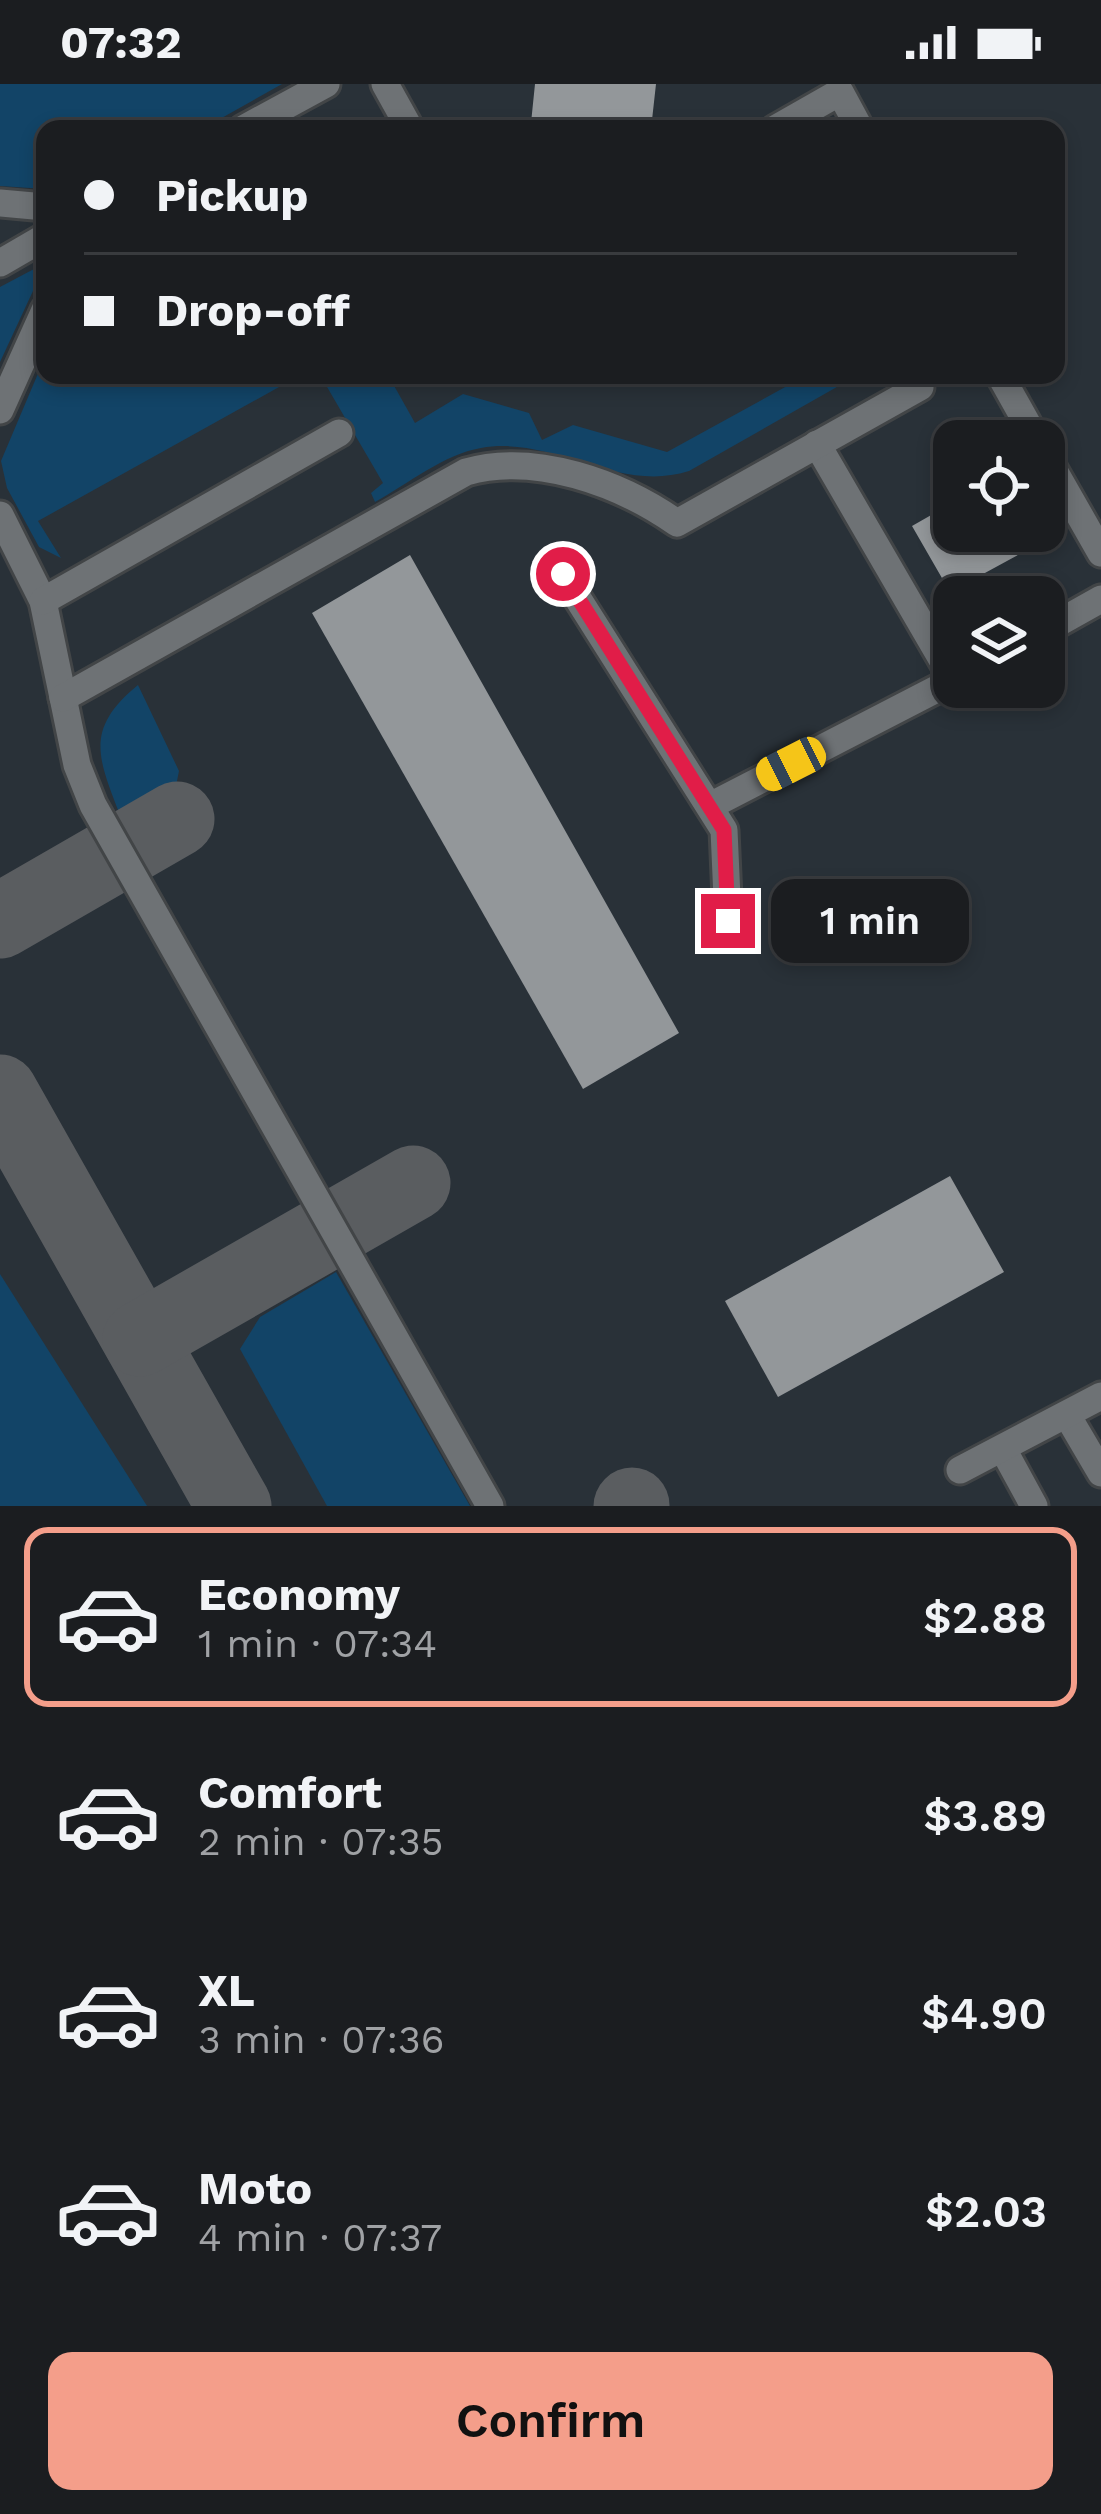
<!DOCTYPE html>
<meta charset="utf-8">
<style>
:root{--surface:#1b1d20;--page:#242629;--text:#f1f3f6;--muted:#a0a2a5;--line:#393b3e;--accent:#f49e8a}
body{margin:0;font-family:"Work Sans",sans-serif;background:var(--page);color:var(--text);height:100vh;display:flex;flex-direction:column;font-size:45px;white-space:nowrap}
*{box-sizing:border-box;margin:0}
p{font-size:39px;color:var(--muted)}
.icon{flex:none;width:66px;height:66px;fill:none;stroke:currentColor;stroke-width:2;stroke-linecap:round;stroke-linejoin:round}
.map{position:relative;height:1422px;overflow:hidden}
.sheet{display:flex;flex-direction:column;background:var(--surface);flex:1}
.sheet>*{flex:none}
.banner{position:absolute;left:36px;top:36px;width:1029px;height:264px;border-radius:24px;box-shadow:0 6px 18px #0003,0 0 0 3px var(--line);display:grid;align-content:center;height:264px;padding:0 48px;background:var(--surface)}
.tools{position:absolute;left:933px;top:336px;display:grid;gap:24px}
.tools a{display:grid;place-items:center;width:132px;height:132px;border-radius:24px;background:var(--surface);box-shadow:0 6px 18px #0003,0 0 0 3px var(--line);font-size:60px}
.end{position:absolute;width:54px;height:54px;margin:-27px;border:15px solid #e11d48;background:#fff;box-shadow:0 0 0 6px #fff}
.from{border-radius:50%}
.bubble{position:absolute;height:84px;border-radius:24px;background:var(--surface);box-shadow:0 6px 18px #0003,0 0 0 3px var(--line);font-size:39px;font-weight:600;line-height:84px;text-align:center}
.car{position:absolute;width:36px;height:72px;margin:-36px -18px;border-radius:15px;box-shadow:0 0 9px 3px #0007;background:linear-gradient(#f5c518 24%,#345 0 40%,#f5c518 0 76%,#345 0 86%,#f5c518 0)}
.banner b{display:flex;align-items:center;gap:42px;height:114px;font-size:45px}
.banner b+b{border-top:3px solid var(--line)}
.banner i{width:30px;height:30px;background:var(--text)}
ul{padding:21px 0 0;list-style:none}
li{display:flex;align-items:center;gap:36px;height:180px;margin:0 24px 18px;padding:0 24px;border:6px solid transparent;border-radius:24px}
li div{flex:1}
li b{display:block;font-size:45px}
li em{font-style:normal;font-weight:600}
li.active{border-color:var(--accent)}
li>.icon{width:108px;height:108px;stroke-width:1.5}
.primary-button{display:flex;gap:24px;margin-top:auto;padding:24px 48px}
.primary-button a{flex:1;height:138px;border-radius:24px;background:var(--accent);color:#111;font-size:48px;font-weight:600;line-height:138px;text-align:center}
.status{display:flex;justify-content:space-between;align-items:center;height:84px;padding:0 60px;background:var(--surface);direction:ltr}
.status svg{height:33px;fill:currentColor}
.map>svg:first-child{display:block}
</style>
<div class="status"><b>07:32</b><svg viewBox="0 0 49 12"><path d="M0 12V9h3v3zM5 12V6h3v6zM10 12V3h3v9zM15 12V0h3v12zM26 1h20v11H26zM47 4h2v5h-2z"/></svg></div>
<div class="map">
<svg width="1101" height="1422" viewBox="0 0 1101 1422">
<rect width="100%" height="100%" fill="#24272a"/>
<path fill="#293138" fill-rule="evenodd" d="M 0,0 L 1101,0 L 1101,1422 L 0,1422 ZM 45,45 L 1056,45 L 1056,291 L 45,291 ZM 954,357 L 1044,357 L 1044,447 L 954,447 ZM 954,513 L 1044,513 L 1044,603 L 954,603 Z"/>
<g fill="#124467">
<path d="M 0,0 L 282,0 L 202,45 L 45,45 L 45,105 L 0,102 Z"/>
<path d="M 34,185 L 39,194 L 0,278 L 0,203 Z"/>
<path d="M 45,273 L 45,291 L 388,291 L 415,339 L 463,310 L 529,329 L 542,356 L 573,341 L 667,368 L 807,291 L 858,291 L 689,387 C 617,410 553,351 481,364 C 444,370 408,400 375,418 L 371,409 L 383,399 L 323,296 L 288,298 L 38,437 L 61,474 L 39,463 L 7,404 L 1,377 Z"/>
<path d="M 138,601 L 179,687 L 176,702 L 120,731 C 98,674 84,645 138,601 Z"/>
<path d="M 336,1188 L 470,1422 L 327,1422 L 240,1265 L 260,1233 Z"/>
<path d="M 0,1190 L 147,1422 L 0,1422 Z"/>
</g>
<g fill="none" stroke-linecap="round" stroke-linejoin="round">
<g stroke="#5a5d60" stroke-width="75">
<path d="M 0,837 L 177,735"/>
<path d="M 0,1008 L 234,1422"/>
<path d="M 140,1255 L 413,1099"/>
<path d="M 631,1422 L 632,1421"/>
</g>
</g>
<g fill="#93979a">
<path d="M 535,0 L 656,0 L 651,45 L 536,45 L 537,40 L 531,39 Z"/>
<path d="M 954,418 L 954,447 L 1062,447 L 950,508 L 912,442 Z"/>
<path d="M 410,471 L 679,949 L 583,1005 L 312,529 Z"/>
<path d="M 950,1092 L 1004,1188 L 778,1313 L 725,1217 Z"/>
</g>
<g fill="none" stroke-linecap="round" stroke-linejoin="round">
<g stroke="#424547" stroke-width="33">
<g id="minor">
<path d="M 385,0 L 410,45"/>
<path d="M 243,45 L 326,0"/>
<path d="M 775,45 L 840,8 L 860,45"/>
<path d="M 0,119 L 45,123"/>
<path d="M 0,179 L 45,153"/>
<path d="M 1000,291 L 1037,357"/>
<path d="M 0,326 L 45,226"/>
<path d="M 817,360 L 954,596"/>
<path d="M 1044,369 L 1101,469"/>
<path d="M 0,431 L 43,517 L 77,681 L 93,721 L 490,1422"/>
<path d="M 563,491 L 724,746 L 728,837"/>
<path d="M 43,517 L 339,349"/>
<path d="M 1044,547 L 1101,515"/>
<path d="M 63,614 L 466,388 C 535,368 620,399 677,439 L 920,303"/>
<path d="M 710,722 L 954,596"/>
<path d="M 1067,1331 L 1101,1389"/>
<path d="M 1004,1367 L 1034,1422"/>
<path d="M 960,1386 L 1101,1312"/>
</g>
</g>
<use href="#minor" stroke="#6e7275" stroke-width="27"/>
</g>
<g fill="none" stroke-linecap="round" stroke-linejoin="round">
<path stroke="#e11d48" stroke-width="15" d="M 563,490 L 724,746 L 728,837"/>
</g>
</svg>
<div class="tools">
<a><svg class="icon" aria-label="locate" viewBox="0 0 24 24"><circle cx="12" cy="12" r="6"/><path d="M12 2v4M12 18v4M2 12h4M18 12h4"/></svg></a>
<a><svg class="icon" aria-label="layers" viewBox="0 0 24 24"><path d="M12 4l9 5-9 5-9-5zM3 14l9 5 9-5"/></svg></a>
</div>
<i class="end from" style="left:563px;top:490px"></i>
<i class="end" style="left:728px;top:837px"></i>
<div class="bubble" style="left:771px;top:795px;width:198px">1 min</div>
<i class="car" style="left:791px;top:680px;rotate:243deg"></i>
<div class="banner">
<b><i class="from"></i>Pickup</b>
<b><i></i>Drop-off</b>
</div>
</div>
<section class="sheet">
<ul>
<li class="active"><svg class="icon" aria-label="car" viewBox="0 0 24 24"><path d="M5 17H2v-5l4-1 3-4h7l3 4 3 1v5h-3M9 17h6M6 11h13"/><circle cx="7" cy="17" r="2"/><circle cx="17" cy="17" r="2"/></svg><div><b>Economy</b><p>1 min · 07:34</p></div><em>$2.88</em></li>
<li><svg class="icon" aria-label="car" viewBox="0 0 24 24"><path d="M5 17H2v-5l4-1 3-4h7l3 4 3 1v5h-3M9 17h6M6 11h13"/><circle cx="7" cy="17" r="2"/><circle cx="17" cy="17" r="2"/></svg><div><b>Comfort</b><p>2 min · 07:35</p></div><em>$3.89</em></li>
<li><svg class="icon" aria-label="car" viewBox="0 0 24 24"><path d="M5 17H2v-5l4-1 3-4h7l3 4 3 1v5h-3M9 17h6M6 11h13"/><circle cx="7" cy="17" r="2"/><circle cx="17" cy="17" r="2"/></svg><div><b>XL</b><p>3 min · 07:36</p></div><em>$4.90</em></li>
<li><svg class="icon" aria-label="car" viewBox="0 0 24 24"><path d="M5 17H2v-5l4-1 3-4h7l3 4 3 1v5h-3M9 17h6M6 11h13"/><circle cx="7" cy="17" r="2"/><circle cx="17" cy="17" r="2"/></svg><div><b>Moto</b><p>4 min · 07:37</p></div><em>$2.03</em></li>
</ul>
<div class="primary-button"><a>Confirm</a></div>
</section>
